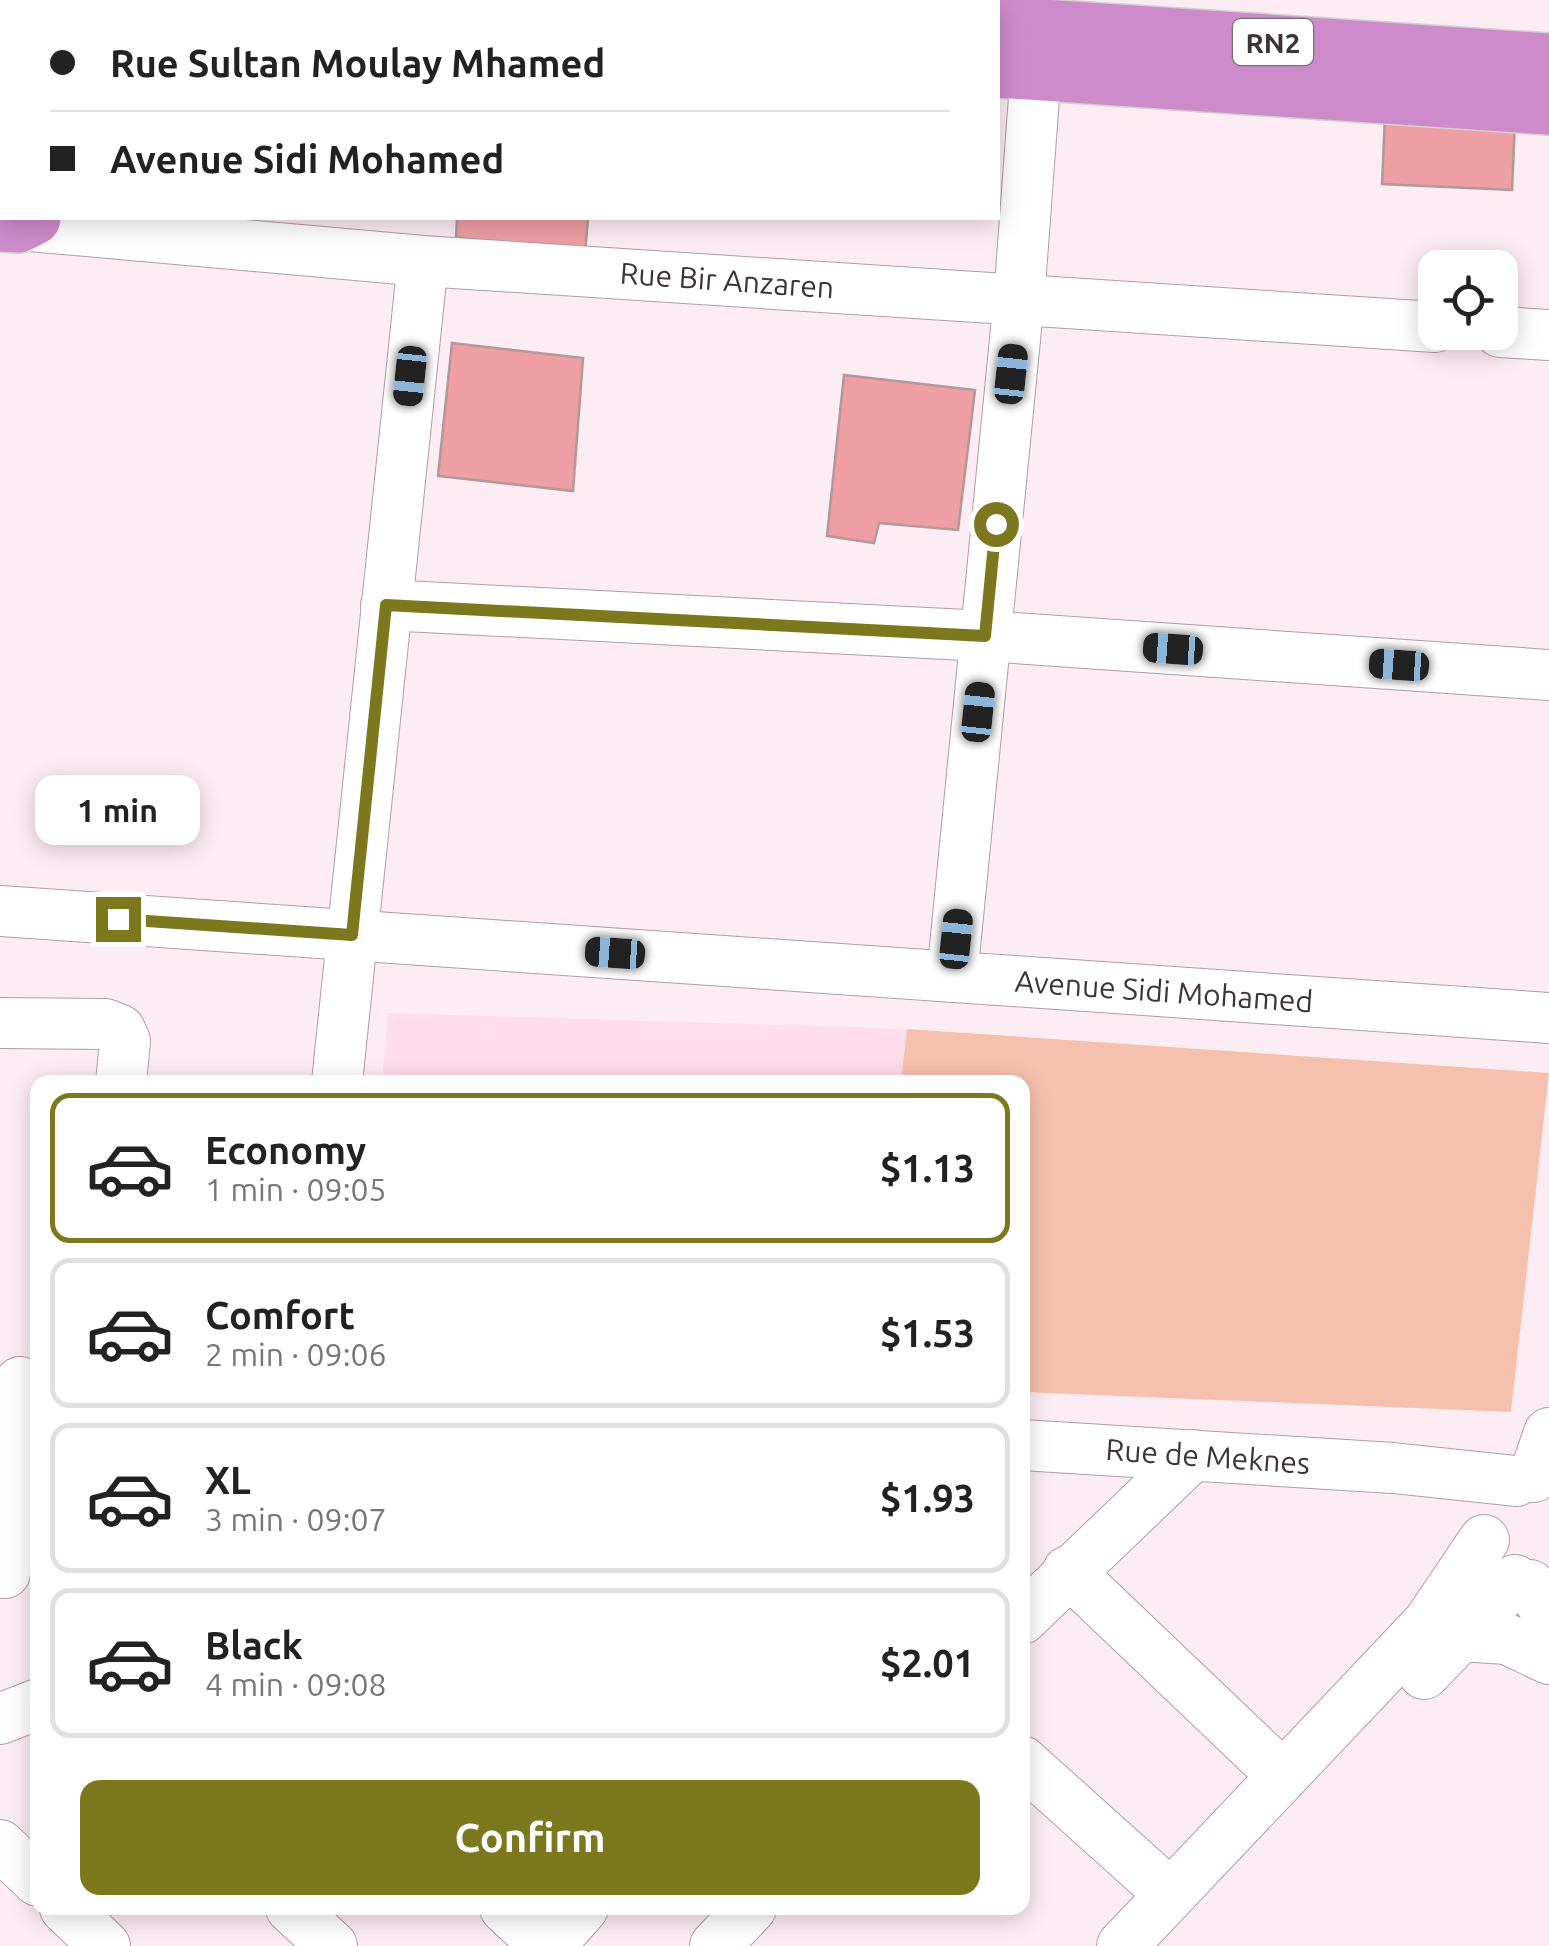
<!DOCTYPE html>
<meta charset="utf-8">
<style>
:root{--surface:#fff;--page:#f6f6f6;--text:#222;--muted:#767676;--line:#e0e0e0;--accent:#7b781e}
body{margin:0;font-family:Ubuntu,sans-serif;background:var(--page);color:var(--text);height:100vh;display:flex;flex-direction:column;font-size:38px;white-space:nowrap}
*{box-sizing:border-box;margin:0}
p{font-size:32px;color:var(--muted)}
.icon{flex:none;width:55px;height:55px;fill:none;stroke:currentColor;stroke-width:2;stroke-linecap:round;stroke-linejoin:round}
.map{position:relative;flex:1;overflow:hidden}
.details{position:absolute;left:30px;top:1075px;width:1000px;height:840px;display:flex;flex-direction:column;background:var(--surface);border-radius:20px;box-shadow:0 5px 25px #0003}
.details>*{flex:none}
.banner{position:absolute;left:0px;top:0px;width:1000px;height:220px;box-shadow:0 5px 25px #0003;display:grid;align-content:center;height:220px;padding:0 50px;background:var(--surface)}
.buttons{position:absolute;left:1418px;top:250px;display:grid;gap:20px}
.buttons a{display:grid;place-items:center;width:100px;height:100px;border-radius:20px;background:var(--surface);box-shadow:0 5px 25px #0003;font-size:50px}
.end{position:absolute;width:45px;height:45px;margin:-22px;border:12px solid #7b781e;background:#fff;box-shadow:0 0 0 5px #fff}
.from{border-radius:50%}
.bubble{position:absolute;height:70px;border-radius:20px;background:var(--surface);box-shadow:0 5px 25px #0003;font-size:32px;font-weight:700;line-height:70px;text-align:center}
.car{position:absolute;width:30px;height:60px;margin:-30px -15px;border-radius:12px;box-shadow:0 0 8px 2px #0007;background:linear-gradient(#222 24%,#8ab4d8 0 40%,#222 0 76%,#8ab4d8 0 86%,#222 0)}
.banner b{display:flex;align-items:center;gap:35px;height:95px;font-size:38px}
.banner b+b{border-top:2px solid var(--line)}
.banner i{width:25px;height:25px;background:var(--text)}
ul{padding:18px 0 0;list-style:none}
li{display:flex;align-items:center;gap:30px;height:150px;margin:0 20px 15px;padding:0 30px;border:5px solid var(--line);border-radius:20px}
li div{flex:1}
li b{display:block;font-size:38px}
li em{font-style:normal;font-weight:700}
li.active{border-color:var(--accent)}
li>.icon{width:90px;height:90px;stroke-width:1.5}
.primary-button{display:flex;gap:20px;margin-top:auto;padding:20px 50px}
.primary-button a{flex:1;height:115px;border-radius:20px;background:var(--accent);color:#fff;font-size:40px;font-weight:700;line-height:115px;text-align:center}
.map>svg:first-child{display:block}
</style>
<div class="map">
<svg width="1549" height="1946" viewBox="0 0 1549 1946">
<rect width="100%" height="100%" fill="#fcecf3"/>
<path fill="#ffddea" d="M 388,1013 L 907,1029 L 901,1082 L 382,1082 Z"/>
<path fill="#f6c0af" d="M 907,1029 L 1549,1073 L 1511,1412 L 1023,1392 L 1022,1082 L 901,1082 Z"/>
<g fill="#ef9ea4" stroke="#b29899" stroke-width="2.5">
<path d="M 0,0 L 111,0 L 2,2 L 0,105 Z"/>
<path d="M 1385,116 L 1515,122 L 1512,190 L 1382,184 Z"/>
<path d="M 457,218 L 588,218 L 585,255 L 456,237 Z"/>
<path d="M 452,343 L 583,358 L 573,491 L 438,476 Z"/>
<path d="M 844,375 L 975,390 L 958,530 L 879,523 L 874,543 L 827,536 Z"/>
</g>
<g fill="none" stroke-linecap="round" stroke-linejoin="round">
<g stroke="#b49ba5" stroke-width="52">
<g id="minor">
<path d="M 19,225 L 423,261 L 1435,327"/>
<path d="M 1500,332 L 1549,335"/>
<path d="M 386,605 L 985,636 L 1549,675"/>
<path d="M 0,911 L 1549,1018"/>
<path d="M 952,977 L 1019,299 L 1039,30"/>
<path d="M 0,1023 L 105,1024 L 120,1030 L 125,1041 L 121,1082"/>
<path d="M 337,1082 L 423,261"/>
<path d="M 1022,1445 L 1393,1468 L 1516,1481"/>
<path d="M 1534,1477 L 1549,1433"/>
<path d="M 1068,1571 L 1283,1776"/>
<path d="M 5,1573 L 20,1382"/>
<path d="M 1530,1585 L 1549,1616"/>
<path d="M 1022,1619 L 1193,1455"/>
<path d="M 1460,1636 L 1507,1639 L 1549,1659"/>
<path d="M 1424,1674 L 1515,1580"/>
<path d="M 0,1719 L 38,1704"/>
<path d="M 1022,1761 L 1170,1894"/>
<path d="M 0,1845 L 38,1881"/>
<path d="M 65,1908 L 105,1946"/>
<path d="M 291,1908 L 332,1946"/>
<path d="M 505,1908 L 546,1946"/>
<path d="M 549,1946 L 583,1908"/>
<path d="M 715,1946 L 751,1908"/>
<path d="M 1122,1946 L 1428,1623 L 1484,1540"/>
</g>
</g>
<g stroke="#d1cecf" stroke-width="58">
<g id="highway">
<path d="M 432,0 L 432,2"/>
<path d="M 622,0 L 660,2"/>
<path d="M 240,2 L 240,0"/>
<path d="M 998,24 L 1549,61"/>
<path d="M 998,70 L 1549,107"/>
<path d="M 0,174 L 2,173"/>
<path d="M 0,224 L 19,225 L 33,218"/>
</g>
</g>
<use href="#minor" stroke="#fff" stroke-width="50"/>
<use href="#highway" stroke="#ce8bcb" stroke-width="55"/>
</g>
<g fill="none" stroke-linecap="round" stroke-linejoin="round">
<path stroke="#7b781e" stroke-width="12" d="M 118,919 L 352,935 L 386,605 L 985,636 L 996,524"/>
</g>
<g text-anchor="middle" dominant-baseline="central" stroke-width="8" stroke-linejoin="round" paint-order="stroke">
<rect fill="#fff" stroke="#787174" stroke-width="2.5" x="1233" y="19" width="80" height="46" rx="8"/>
<g font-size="28" font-weight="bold" fill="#3e3438">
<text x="1273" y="42">RN2</text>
</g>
<g font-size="30" fill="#3e3438" stroke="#fff">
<text transform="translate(727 280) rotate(4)">Rue Bir Anzaren</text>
<text transform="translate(1164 991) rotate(4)">Avenue Sidi Mohamed</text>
<text transform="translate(1208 1456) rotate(4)">Rue de Meknes</text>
</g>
</g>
</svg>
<div class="buttons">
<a><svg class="icon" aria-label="locate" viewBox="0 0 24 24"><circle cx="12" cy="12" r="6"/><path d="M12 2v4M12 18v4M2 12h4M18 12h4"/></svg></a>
</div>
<i class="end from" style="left:996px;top:524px"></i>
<i class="end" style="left:118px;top:919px"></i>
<div class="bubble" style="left:35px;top:775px;width:165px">1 min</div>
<i class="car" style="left:1011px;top:374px;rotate:6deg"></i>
<i class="car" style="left:410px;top:376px;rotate:186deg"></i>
<i class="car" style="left:1173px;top:649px;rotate:274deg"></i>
<i class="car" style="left:1399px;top:665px;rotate:274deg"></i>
<i class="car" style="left:978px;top:712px;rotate:6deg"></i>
<i class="car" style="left:956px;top:939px;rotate:6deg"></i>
<i class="car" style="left:615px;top:953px;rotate:274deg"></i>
<div class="banner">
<b><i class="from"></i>Rue Sultan Moulay Mhamed</b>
<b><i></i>Avenue Sidi Mohamed</b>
</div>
<section class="details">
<ul>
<li class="active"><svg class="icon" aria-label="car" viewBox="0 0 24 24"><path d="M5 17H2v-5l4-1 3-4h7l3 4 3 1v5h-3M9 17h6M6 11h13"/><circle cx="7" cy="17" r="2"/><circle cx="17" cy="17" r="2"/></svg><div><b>Economy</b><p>1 min · 09:05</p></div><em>$1.13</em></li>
<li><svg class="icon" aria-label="car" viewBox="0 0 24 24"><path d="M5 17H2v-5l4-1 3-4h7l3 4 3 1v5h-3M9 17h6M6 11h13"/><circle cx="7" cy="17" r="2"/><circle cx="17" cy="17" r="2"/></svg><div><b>Comfort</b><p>2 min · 09:06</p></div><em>$1.53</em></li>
<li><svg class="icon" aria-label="car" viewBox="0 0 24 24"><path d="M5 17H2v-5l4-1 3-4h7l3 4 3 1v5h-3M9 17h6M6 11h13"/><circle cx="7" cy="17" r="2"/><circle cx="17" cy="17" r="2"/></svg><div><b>XL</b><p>3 min · 09:07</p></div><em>$1.93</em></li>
<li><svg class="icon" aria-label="car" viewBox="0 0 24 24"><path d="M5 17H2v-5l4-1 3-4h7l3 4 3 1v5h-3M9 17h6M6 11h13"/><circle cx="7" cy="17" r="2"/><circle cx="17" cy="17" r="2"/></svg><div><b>Black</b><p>4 min · 09:08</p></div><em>$2.01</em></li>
</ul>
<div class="primary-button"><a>Confirm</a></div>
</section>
</div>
